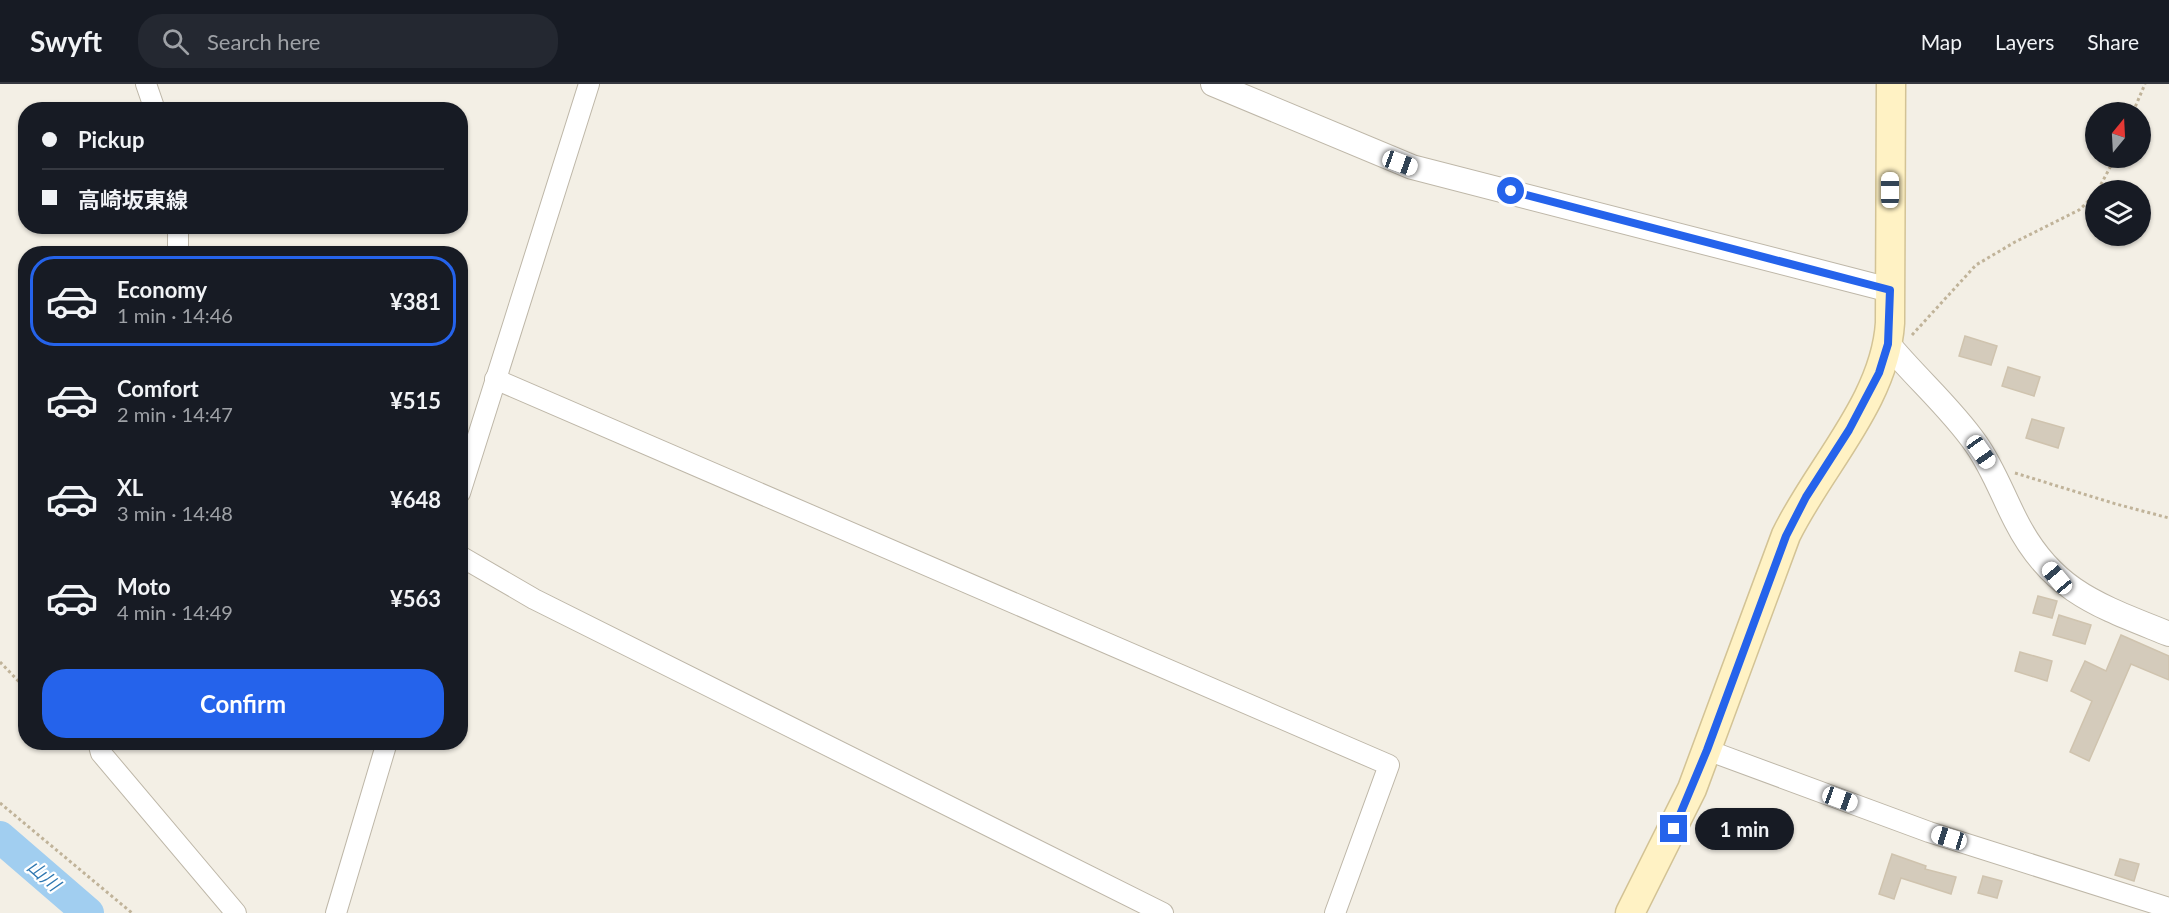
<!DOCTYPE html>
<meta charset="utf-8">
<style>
:root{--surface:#171b24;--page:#242831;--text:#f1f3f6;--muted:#9ea1a6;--line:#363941;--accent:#2563eb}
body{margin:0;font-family:Lato,"Noto Sans JP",sans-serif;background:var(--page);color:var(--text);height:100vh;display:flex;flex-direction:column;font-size:22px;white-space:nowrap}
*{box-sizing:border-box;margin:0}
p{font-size:20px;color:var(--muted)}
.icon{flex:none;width:33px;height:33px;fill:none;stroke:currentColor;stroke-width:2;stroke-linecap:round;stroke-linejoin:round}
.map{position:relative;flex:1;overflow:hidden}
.drawer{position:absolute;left:18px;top:162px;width:450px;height:504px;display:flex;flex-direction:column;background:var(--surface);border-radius:24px;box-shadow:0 2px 4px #0004}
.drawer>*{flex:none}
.guide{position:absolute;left:18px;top:18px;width:450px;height:132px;border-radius:24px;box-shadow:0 2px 4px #0004;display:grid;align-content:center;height:132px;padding:0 24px;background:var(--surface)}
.needle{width:39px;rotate:18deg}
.controls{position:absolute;left:2085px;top:18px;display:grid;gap:12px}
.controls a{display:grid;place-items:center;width:66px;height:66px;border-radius:50%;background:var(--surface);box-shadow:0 2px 4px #0004;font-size:30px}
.end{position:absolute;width:27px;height:27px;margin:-14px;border:8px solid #2563eb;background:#fff;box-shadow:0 0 0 3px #fff}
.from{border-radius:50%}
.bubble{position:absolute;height:42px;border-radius:21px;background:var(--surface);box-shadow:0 2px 4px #0004;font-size:20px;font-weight:700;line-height:42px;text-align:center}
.car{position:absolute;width:18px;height:36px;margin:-18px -9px;border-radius:8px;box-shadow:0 0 4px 2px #0007;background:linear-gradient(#fff 24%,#345 0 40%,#fff 0 76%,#345 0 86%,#fff 0)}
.guide b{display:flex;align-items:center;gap:21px;height:57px;font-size:22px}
.guide b+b{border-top:2px solid var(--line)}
.guide i{width:15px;height:15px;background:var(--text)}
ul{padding:10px 0 0;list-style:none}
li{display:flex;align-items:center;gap:18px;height:90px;margin:0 12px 9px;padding:0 12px;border:3px solid transparent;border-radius:24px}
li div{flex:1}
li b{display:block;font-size:22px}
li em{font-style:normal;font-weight:700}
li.current{border-color:var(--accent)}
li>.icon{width:54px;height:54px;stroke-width:1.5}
.button{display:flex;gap:12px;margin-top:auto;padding:12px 24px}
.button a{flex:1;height:69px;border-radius:24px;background:var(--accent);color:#fff;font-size:24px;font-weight:700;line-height:69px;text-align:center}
header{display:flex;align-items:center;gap:36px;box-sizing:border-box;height:84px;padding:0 30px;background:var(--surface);border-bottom:2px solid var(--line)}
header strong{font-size:28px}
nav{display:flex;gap:33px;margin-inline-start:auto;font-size:21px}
.search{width:420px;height:54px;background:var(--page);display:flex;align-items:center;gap:15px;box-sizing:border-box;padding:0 21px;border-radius:24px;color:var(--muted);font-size:22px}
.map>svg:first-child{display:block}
</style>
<header>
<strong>Swyft</strong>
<div class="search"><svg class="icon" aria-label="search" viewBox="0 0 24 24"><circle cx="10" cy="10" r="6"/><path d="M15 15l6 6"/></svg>Search here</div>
<nav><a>Map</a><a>Layers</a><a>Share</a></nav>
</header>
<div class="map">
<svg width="2169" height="829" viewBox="0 0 2169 829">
<rect width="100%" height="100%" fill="#f3efe5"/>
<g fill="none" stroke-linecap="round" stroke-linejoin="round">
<path stroke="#a1cef0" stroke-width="32" d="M 0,753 L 88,829"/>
</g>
<g fill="#d4cbbb" stroke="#cfc3ae" stroke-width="1.5">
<path d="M 1965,252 L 1997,262 L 1991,281 L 1959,272 Z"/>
<path d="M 2008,283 L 2040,293 L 2034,312 L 2002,302 Z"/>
<path d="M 2032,335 L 2064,344 L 2058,364 L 2026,354 Z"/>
<path d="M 2038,512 L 2057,517 L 2052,534 L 2033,529 Z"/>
<path d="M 2059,531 L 2091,541 L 2085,560 L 2053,551 Z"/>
<path d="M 2121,551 L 2169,572 L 2169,596 L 2131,580 L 2089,677 L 2070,668 L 2092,617 L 2071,607 L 2085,577 L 2106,587 Z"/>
<path d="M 2020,568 L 2052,577 L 2047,597 L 2015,587 Z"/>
<path d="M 1892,770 L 1926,782 L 1925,785 L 1956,793 L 1951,810 L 1901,794 L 1894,815 L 1879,810 Z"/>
<path d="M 2120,775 L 2139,780 L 2134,797 L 2115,791 Z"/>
<path d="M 1983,792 L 2002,797 L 1997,814 L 1978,809 Z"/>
</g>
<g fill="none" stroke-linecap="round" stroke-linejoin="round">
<g stroke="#beb7a8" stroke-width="22">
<g id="minor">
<path d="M 146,0 L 155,26"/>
<path d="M 178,170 L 178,142"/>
<path d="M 495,295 L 1389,681 L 1335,829"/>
<path d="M 460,409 L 589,0"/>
<path d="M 460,472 L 534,515 L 1163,829"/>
<path d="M 98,658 L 101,669 L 236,829"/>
<path d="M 1707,666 L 1929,748 L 2169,824"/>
<path d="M 336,829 L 387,658"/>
</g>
</g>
<g stroke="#beb7a8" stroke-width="26">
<g id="tertiary">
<path d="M 1213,0 L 1412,83 L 1890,206"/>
<path d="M 1888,260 C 1916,294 1951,324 1976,360 C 1993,384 2002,410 2016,437 C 2052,508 2100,522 2169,550"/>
</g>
</g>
<g stroke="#d3c395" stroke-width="31">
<path id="secondary" d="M 1630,829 L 1692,705 L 1786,451 C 1819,383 1885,317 1890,239 L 1891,0"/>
</g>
<g stroke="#c0b399" stroke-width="3" stroke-dasharray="3 3" stroke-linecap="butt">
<path d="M 2133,28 L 2145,0"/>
<path d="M 2098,106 L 2115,74"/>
<path d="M 1912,251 L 1976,181 L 2015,158 L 2079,126 L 2096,110"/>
<path d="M 2015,389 L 2116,420 L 2169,434"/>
<path d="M 0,578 L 26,605"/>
<path d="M 0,719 L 132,829"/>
</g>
<use href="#minor" stroke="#fff" stroke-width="20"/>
<use href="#tertiary" stroke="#fff" stroke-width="24"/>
<use href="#secondary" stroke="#fff2c4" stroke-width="28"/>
</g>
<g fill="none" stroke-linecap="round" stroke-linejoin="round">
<path stroke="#2563eb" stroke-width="8" d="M 1511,107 L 1890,206 L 1888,260 L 1879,289 L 1849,346 L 1806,413 L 1786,452 L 1707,666 L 1674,745"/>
</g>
<g text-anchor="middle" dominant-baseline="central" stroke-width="4.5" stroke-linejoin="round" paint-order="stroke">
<g font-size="18" font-style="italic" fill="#2e77b1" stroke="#fff">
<text transform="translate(44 791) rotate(41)">山川</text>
</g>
</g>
</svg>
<div class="controls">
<a><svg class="needle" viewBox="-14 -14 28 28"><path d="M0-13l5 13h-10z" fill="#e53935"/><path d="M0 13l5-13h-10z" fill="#9ea1a6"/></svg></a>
<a><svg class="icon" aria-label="layers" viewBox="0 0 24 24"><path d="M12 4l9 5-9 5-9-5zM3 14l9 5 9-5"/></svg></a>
</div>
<i class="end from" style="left:1511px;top:107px"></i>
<i class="end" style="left:1674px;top:745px"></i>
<div class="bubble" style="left:1695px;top:724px;width:99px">1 min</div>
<i class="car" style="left:1400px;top:79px;rotate:110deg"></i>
<i class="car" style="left:1890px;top:106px;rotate:0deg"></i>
<i class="car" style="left:1981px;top:368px;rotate:145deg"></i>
<i class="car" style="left:2057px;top:494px;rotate:320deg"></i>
<i class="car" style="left:1840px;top:715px;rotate:110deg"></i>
<i class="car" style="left:1949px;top:754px;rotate:287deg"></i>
<div class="guide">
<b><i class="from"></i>Pickup</b>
<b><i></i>高崎坂東線</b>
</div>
<section class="drawer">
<ul>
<li class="current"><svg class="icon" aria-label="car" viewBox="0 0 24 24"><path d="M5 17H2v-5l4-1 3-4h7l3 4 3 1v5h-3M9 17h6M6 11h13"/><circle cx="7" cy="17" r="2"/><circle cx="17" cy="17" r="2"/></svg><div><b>Economy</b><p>1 min · 14:46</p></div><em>¥381</em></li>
<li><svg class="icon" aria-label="car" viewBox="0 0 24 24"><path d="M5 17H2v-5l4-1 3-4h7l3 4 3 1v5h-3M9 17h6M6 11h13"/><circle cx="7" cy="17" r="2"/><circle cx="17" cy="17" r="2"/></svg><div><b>Comfort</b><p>2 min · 14:47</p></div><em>¥515</em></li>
<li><svg class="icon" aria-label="car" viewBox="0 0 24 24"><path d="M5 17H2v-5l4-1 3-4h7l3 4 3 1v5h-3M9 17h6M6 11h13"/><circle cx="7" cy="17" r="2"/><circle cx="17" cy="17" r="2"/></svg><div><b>XL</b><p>3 min · 14:48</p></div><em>¥648</em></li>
<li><svg class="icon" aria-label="car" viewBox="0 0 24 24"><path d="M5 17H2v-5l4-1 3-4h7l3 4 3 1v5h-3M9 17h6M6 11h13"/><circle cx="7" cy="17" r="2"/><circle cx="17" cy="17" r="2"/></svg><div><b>Moto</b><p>4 min · 14:49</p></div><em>¥563</em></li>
</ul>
<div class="button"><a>Confirm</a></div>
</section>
</div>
